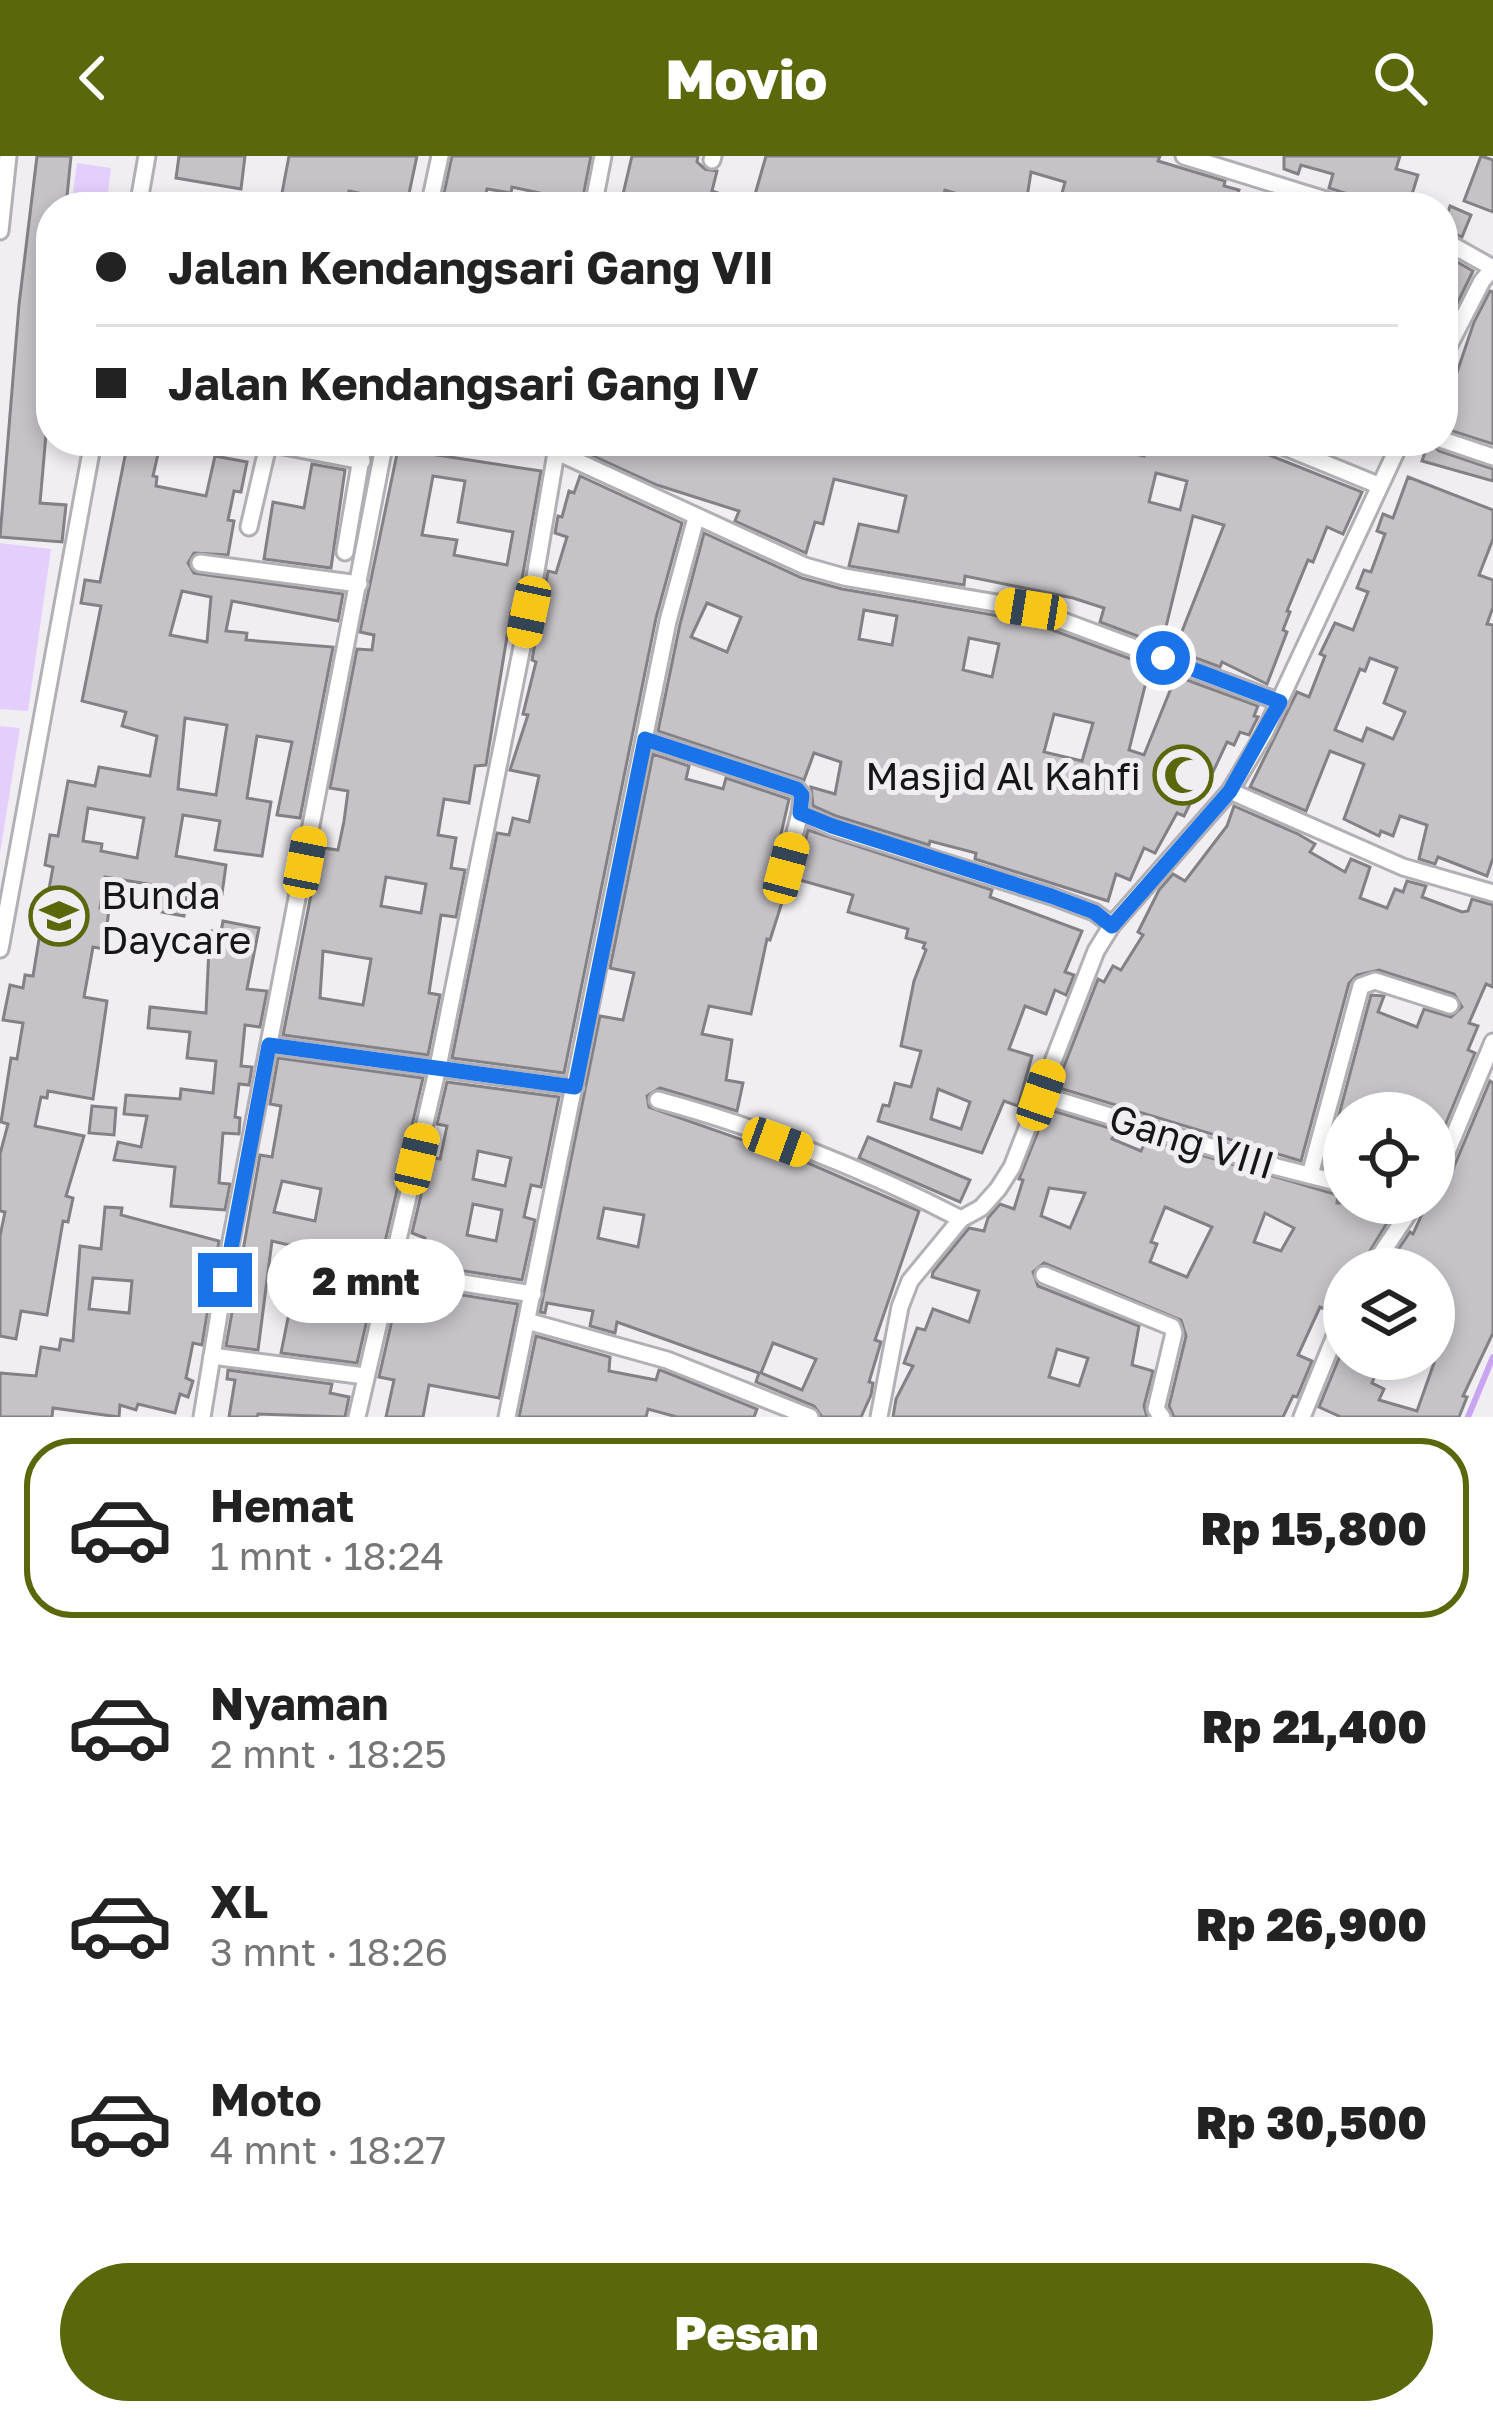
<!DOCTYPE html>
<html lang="id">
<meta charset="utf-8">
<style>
:root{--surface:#fff;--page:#f6f6f6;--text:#222;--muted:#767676;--line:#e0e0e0;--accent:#5a670b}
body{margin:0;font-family:"Golos Text",sans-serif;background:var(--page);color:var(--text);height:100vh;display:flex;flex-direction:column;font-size:45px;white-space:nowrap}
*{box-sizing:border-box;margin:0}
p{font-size:39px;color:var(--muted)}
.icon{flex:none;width:66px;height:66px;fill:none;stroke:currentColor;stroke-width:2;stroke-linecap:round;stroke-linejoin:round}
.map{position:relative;height:1261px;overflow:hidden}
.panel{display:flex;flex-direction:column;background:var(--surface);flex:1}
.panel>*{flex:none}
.top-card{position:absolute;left:36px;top:36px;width:1422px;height:264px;border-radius:48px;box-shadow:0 6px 18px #0003;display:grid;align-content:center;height:264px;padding:0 60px;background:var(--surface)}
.fabs{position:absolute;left:1323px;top:936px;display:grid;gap:24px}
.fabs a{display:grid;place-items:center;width:132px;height:132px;border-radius:50%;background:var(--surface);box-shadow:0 6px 18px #0003;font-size:60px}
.end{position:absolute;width:54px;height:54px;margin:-27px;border:15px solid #1a73e8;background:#fff;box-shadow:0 0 0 6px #fff}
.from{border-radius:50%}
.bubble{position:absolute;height:84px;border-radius:42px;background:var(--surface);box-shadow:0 6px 18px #0003;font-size:39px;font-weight:800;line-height:84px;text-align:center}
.car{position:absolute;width:36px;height:72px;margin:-36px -18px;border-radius:15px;box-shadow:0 0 9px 3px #0007;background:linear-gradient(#f5c518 24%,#345 0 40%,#f5c518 0 76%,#345 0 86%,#f5c518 0)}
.top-card b{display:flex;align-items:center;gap:42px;height:114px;font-size:45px}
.top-card b+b{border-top:3px solid var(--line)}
.top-card i{width:30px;height:30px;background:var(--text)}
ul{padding:21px 0 0;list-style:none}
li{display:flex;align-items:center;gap:36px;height:180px;margin:0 24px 18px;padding:0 36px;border:6px solid transparent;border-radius:48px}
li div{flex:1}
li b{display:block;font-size:45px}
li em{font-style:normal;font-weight:800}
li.selected{border-color:var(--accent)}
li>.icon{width:108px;height:108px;stroke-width:1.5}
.cta{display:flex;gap:24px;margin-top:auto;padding:24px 60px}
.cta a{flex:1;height:138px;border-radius:72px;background:var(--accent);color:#fff;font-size:48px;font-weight:800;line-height:138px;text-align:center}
header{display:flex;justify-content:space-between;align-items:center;height:156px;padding:0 60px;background:var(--accent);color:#fff;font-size:54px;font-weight:800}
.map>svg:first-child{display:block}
</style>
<header><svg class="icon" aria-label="back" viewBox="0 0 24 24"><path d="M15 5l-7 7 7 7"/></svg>Movio<svg class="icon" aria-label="search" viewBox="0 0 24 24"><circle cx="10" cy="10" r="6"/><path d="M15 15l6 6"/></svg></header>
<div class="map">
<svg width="1493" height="1261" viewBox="0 0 1493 1261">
<rect width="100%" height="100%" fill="#f0eef3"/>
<g fill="#e3cefc">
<path d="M 77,7 L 111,12 L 106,51 L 71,51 Z"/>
<path d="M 0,387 L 51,393 L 28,555 L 0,553 Z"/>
<path d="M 0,570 L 20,572 L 0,697 Z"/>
</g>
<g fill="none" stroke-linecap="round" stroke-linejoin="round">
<path stroke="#c9a4f1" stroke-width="6" d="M 1468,1261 L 1493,1201"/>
</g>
<g fill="#c5c2c8" stroke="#838186" stroke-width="3" fill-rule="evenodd">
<path d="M 37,0 L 71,0 L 66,51 L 51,51 L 51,221 L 40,347 L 66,349 L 62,386 L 0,381 L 19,149 Z"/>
<path d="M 179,0 L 245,0 L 241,33 L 176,22 Z"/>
<path d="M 289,0 L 417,0 L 407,47 L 349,35 L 346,48 L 282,37 Z"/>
<path d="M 452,0 L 591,0 L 581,51 L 565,51 L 567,43 L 512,31 L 511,37 L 487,33 L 483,51 L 441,51 Z"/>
<path d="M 632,0 L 698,0 L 697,6 L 705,13 L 717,15 L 712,35 L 752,49 L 766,0 L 1160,0 L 1158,5 L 1225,25 L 1224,30 L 1239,34 L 1234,51 L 1099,51 L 1061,41 L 1065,26 L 1031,16 L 1026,48 L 1001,44 L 999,50 L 945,34 L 940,51 L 620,51 Z"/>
<path d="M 1284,0 L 1400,0 L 1396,13 L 1418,19 L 1408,51 L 1388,51 L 1329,32 L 1333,18 L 1301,9 L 1298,18 L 1284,13 Z"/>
<path d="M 1481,0 L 1493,4 L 1493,56 L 1464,45 Z"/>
<path d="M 1450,50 L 1471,59 L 1462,81 L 1443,72 Z"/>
<path d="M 1443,98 L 1473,115 L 1453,156 L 1443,152 Z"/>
<path d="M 1490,135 L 1493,136 L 1493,288 L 1443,272 L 1443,235 L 1450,237 L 1474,166 Z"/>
<path d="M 128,285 L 161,285 L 153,320 L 157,321 L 156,330 L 206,340 L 215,300 L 247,306 L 241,336 L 234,335 L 228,364 L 234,365 L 228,399 L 194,397 L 188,407 L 194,417 L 343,438 L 338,465 L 232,445 L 226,475 L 247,477 L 246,484 L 333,491 L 300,662 L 277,659 L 292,586 L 257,580 L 247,642 L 271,646 L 262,700 L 215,694 L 220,665 L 183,659 L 176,700 L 226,709 L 222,738 L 188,732 L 184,760 L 156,755 L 160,730 L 105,721 L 100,752 L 109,753 L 104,793 L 93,791 L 84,841 L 107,845 L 93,943 L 48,935 L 47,942 L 41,941 L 35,970 L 84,980 L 66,1040 L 73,1042 L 68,1066 L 63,1065 L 47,1159 L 21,1155 L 16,1183 L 0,1180 L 0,1080 L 5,1056 L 0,1055 L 0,998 L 8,968 L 1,966 L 11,902 L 17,903 L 23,867 L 3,864 L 10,829 L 23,832 L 25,819 L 33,820 L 41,771 L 31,769 L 36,742 L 47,744 L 53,711 L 45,709 L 50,679 L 58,680 L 68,625 L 95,630 L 99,611 L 150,620 L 157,580 L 122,570 L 126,556 L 82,545 L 101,450 L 81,447 L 85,424 L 100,426 ZM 182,435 L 211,441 L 207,486 L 170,479 ZM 185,562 L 227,569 L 216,639 L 178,633 ZM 88,652 L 144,662 L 137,702 L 101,695 L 102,688 L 83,685 Z"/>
<path d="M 591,285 L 975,285 L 1021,296 L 1024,285 L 1102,285 L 1115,288 L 1113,293 L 1144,300 L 1148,285 L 1205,285 L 1218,289 L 1219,285 L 1234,285 L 1362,336 L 1343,378 L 1327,371 L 1313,406 L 1308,404 L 1287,455 L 1290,456 L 1283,474 L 1287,476 L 1267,528 L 1222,506 L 1220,511 L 1185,498 L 1187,492 L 1177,488 L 1224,369 L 1193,360 L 1163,483 L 1158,481 L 1156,487 L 1100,466 L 1104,452 L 1073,442 L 965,420 L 964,429 L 849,410 L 859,368 L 898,376 L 906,340 L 834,323 L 823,368 L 815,366 L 806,397 L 735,365 L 739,355 L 657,329 L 587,297 ZM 1156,317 L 1187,325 L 1180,354 L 1149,346 Z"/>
<path d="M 1429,285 L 1439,295 L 1493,313 L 1493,325 L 1422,305 Z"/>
<path d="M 398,293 L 541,315 L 516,457 L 511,456 L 486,609 L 475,610 L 469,647 L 444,643 L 438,679 L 456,682 L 451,712 L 465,714 L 456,761 L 441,759 L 429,837 L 440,839 L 428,899 L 283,879 L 316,714 L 320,715 L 324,692 L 338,694 L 344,665 L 348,635 L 330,632 L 357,493 L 372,494 L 374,479 L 360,476 ZM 433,320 L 465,325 L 458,366 L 513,376 L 507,409 L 454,399 L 457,384 L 422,379 ZM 386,721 L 426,728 L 421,757 L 381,750 ZM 323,795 L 371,803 L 363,849 L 320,842 Z"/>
<path d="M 312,308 L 345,314 L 331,412 L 264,403 L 273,346 L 304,352 Z"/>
<path d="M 580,320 L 682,367 L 656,462 L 564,917 L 452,902 L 497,677 L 509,679 L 513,662 L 529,666 L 539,620 L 510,614 L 528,559 L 523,558 L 536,506 L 532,504 L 548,415 L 556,417 L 567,381 L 555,377 L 558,360 L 562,361 L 569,335 L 574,337 Z"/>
<path d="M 1408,321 L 1493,354 L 1493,383 L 1479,419 L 1493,424 L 1493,451 L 1487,468 L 1493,469 L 1493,702 L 1487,720 L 1438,701 L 1435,708 L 1419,703 L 1427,669 L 1400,660 L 1393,680 L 1381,675 L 1379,680 L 1344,663 L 1364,608 L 1330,595 L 1306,655 L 1250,631 L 1297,536 L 1309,541 L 1325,500 L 1320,498 L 1335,467 L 1353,474 L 1368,436 L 1357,432 L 1364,414 L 1371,416 L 1385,378 L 1377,375 L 1383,358 L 1393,362 ZM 1370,502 L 1397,512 L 1384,547 L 1405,556 L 1393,583 L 1367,572 L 1362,585 L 1335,574 L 1360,513 L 1365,515 Z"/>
<path d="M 704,377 L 802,422 L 842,433 L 1028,465 L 1150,510 L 1129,594 L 1144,599 L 1176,520 L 1258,550 L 1254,560 L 1258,561 L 1249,579 L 1240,576 L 1234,589 L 1227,586 L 1213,616 L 1207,614 L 1184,660 L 1177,657 L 1155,697 L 1144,692 L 1130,724 L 1116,718 L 1108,745 L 975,703 L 976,697 L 930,685 L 929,689 L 836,660 L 813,650 L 811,631 L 835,638 L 841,606 L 814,597 L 804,624 L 658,575 L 680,468 ZM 707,447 L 741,461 L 727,496 L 691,481 ZM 864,454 L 897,460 L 892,489 L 859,483 ZM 969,482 L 999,488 L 992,521 L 963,514 ZM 1054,558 L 1093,567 L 1082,605 L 1044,596 Z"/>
<path d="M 653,598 L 689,610 L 686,623 L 723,633 L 726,622 L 789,643 L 770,726 L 773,736 L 784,740 L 770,784 L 767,783 L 751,858 L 709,850 L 702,878 L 732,884 L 726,924 L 743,927 L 737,955 L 660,932 L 647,940 L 649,951 L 808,1007 L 919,1055 L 875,1184 L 881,1186 L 869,1226 L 873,1227 L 871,1239 L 861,1261 L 822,1261 L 814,1250 L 756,1226 L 759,1217 L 617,1166 L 615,1177 L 590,1170 L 593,1155 L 547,1147 L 545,1157 L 540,1156 L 600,860 L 623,864 L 634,817 L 610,812 ZM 604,1052 L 644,1059 L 638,1091 L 598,1082 ZM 773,1187 L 816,1203 L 802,1234 L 761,1217 Z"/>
<path d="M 1234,650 L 1298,678 L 1315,688 L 1310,696 L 1345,716 L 1351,703 L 1370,711 L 1360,742 L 1387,752 L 1395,733 L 1403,736 L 1407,725 L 1426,730 L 1422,741 L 1462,756 L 1468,755 L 1472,743 L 1493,749 L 1493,831 L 1486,828 L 1469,867 L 1478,870 L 1468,894 L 1475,897 L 1434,996 L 1434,957 L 1344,957 L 1343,1015 L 1325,1011 L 1371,839 L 1384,840 L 1378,856 L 1417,871 L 1424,853 L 1451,861 L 1462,851 L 1454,838 L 1379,814 L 1357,819 L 1349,827 L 1301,1005 L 1056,931 L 1098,823 L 1104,826 L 1113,810 L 1121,814 L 1143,779 L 1138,776 L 1159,734 L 1173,718 L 1185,725 L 1227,670 Z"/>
<path d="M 808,674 L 992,734 L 990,741 L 1082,775 L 1065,816 L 1074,819 L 1066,839 L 1055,834 L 1046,858 L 1025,850 L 1009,893 L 1032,900 L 1018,950 L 1004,945 L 982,997 L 878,965 L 883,949 L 889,950 L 895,927 L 911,931 L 921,895 L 901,890 L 914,825 L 926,794 L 923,792 L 925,787 L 906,782 L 908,773 L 848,756 L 853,739 L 796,723 ZM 938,933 L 970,946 L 961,973 L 931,963 Z"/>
<path d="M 223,765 L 259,772 L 247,833 L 267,835 L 260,871 L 245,869 L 241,910 L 252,911 L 249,929 L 239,928 L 235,961 L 240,962 L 239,978 L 223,977 L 219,1027 L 230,1028 L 225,1054 L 171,1050 L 175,1011 L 114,1004 L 118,986 L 141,991 L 147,960 L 124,958 L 126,939 L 180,943 L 181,933 L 213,937 L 216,905 L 187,902 L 190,876 L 148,872 L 150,851 L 206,857 L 209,791 L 212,775 L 221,776 Z"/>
<path d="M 278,902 L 423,922 L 357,1207 L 281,1197 L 302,1092 L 272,1085 L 258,1194 L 226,1190 L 260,999 L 272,1001 L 281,950 L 270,948 ZM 282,1025 L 321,1033 L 315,1065 L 274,1056 Z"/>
<path d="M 1490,925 L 1493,927 L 1493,1177 L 1463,1240 L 1467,1241 L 1459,1261 L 1341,1261 L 1319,1251 L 1344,1190 L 1344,1203 L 1382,1203 L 1372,1227 L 1384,1233 L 1379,1244 L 1417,1255 L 1434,1207 L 1436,1121 L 1434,1113 L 1385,1113 L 1410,1076 L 1413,1078 L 1427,1047 L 1434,1047 L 1434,1039 L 1445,1032 Z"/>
<path d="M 447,926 L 559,941 L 541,1031 L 531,1029 L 524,1061 L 535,1064 L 522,1124 L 420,1108 L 425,1082 L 412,1077 L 430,1001 L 440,1003 L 447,970 L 437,968 ZM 478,995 L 511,1002 L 505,1030 L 473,1023 ZM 473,1048 L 502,1054 L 496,1085 L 467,1079 Z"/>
<path d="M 92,950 L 116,952 L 114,979 L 89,977 Z"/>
<path d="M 1047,953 L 1116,974 L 1112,983 L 1141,995 L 1146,983 L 1338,1039 L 1337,1047 L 1387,1047 L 1383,1057 L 1390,1062 L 1359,1113 L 1344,1113 L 1344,1146 L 1332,1156 L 1320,1151 L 1298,1199 L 1312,1205 L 1297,1241 L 1293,1240 L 1283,1261 L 1174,1261 L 1169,1250 L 1186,1180 L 1181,1164 L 1044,1107 L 1033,1116 L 1038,1130 L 1139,1170 L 1132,1209 L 1153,1215 L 1144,1250 L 1147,1261 L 893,1261 L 896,1243 L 913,1210 L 904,1207 L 917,1172 L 925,1174 L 933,1153 L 969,1166 L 979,1135 L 932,1121 L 933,1116 L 969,1072 L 984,1075 L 988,1062 L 1000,1048 L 1014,1053 L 1023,1024 L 1019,1023 ZM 1049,1032 L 1085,1037 L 1070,1072 L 1041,1060 ZM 1165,1051 L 1212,1071 L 1187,1121 L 1150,1106 L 1157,1088 L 1151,1086 ZM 1265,1057 L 1294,1072 L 1281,1095 L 1254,1086 ZM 1057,1193 L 1088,1202 L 1079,1230 L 1049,1221 Z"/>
<path d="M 868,981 L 970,1024 L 960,1046 L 859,1002 Z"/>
<path d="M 105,1051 L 122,1052 L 121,1059 L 219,1085 L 202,1189 L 193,1187 L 186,1222 L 193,1225 L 188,1241 L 180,1238 L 175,1257 L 138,1248 L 136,1254 L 120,1249 L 119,1261 L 53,1252 L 52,1261 L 0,1261 L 0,1217 L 36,1220 L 41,1191 L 59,1194 L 61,1183 L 73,1185 L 80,1090 L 101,1093 ZM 93,1122 L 132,1125 L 129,1157 L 89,1153 Z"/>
<path d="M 400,1129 L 518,1148 L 499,1242 L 429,1229 L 423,1261 L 386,1261 L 394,1224 L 379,1221 Z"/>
<path d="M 536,1180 L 610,1201 L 609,1215 L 656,1224 L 659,1214 L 663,1215 L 757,1253 L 754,1261 L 677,1261 L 648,1253 L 646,1261 L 519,1261 Z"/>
<path d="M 228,1214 L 332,1228 L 330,1237 L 349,1241 L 345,1261 L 258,1258 L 257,1261 L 229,1261 L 235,1224 L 227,1223 Z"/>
</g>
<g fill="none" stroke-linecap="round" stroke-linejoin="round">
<g stroke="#b2b0b5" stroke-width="21">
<g id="street">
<path d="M 1184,0 L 1348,51"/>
<path d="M 712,4 L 713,0"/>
<path d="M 138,51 L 147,0"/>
<path d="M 429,51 L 440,0"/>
<path d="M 593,51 L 603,0"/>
<path d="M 0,75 L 8,0"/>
<path d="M 1443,84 L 1493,112"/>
<path d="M 1443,201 L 1482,125 L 1493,112"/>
<path d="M 1443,284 L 1493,301"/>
<path d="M 257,285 L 362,305"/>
<path d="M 1270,285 L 1378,329"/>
<path d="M 557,296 L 805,410 L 844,421 L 1031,453 L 1280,546"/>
<path d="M 249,371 L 269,285"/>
<path d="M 345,396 L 364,285"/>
<path d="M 200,407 L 359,428"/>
<path d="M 645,583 L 797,633 L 802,639 L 800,657 L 832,671 L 1051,740 L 1094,756 L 1112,769"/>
<path d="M 1230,635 L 1403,711 L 1493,737"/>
<path d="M 782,728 L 800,657"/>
<path d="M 0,793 L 93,285"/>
<path d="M 269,889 L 575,931"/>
<path d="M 1041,939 L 1277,1011 L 1344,1028"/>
<path d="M 658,944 C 756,970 871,1016 961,1063"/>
<path d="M 1310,1019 L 1361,830 L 1375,825 L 1450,849"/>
<path d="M 1434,1027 L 1493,886"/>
<path d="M 1371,1113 L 1415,1047"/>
<path d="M 392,1116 L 533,1138"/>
<path d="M 1044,1119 L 1172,1171 L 1174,1177 L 1156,1253 L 1162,1261"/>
<path d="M 527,1165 L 667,1204 L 810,1261"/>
<path d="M 212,1200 L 365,1220"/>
<path d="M 202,1261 L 231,1085 L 385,285"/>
<path d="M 357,1261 L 438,911 L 529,456 L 558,285"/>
<path d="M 507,1261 L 668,465 L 696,362"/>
<path d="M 879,1261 L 900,1151 L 910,1125 L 961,1063 L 981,1052 L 998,1033 L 1012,1011 L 1096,795 L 1112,769 L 1230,635 L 1264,578 L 1401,285"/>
<path d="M 1302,1261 L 1344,1158"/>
</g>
</g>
<use href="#street" stroke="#fff" stroke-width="15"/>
</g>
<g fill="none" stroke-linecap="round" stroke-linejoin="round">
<path stroke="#1a73e8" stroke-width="15" d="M 225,1124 L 269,889 L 575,931 L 645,583 L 797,633 L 802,639 L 800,657 L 832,670 L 1051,740 L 1094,756 L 1112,770 L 1230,635 L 1280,546 L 1163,502"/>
</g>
<defs>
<g id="mosque-ring" transform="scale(3)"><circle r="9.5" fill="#f0eef3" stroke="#5a670b" stroke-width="1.5"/><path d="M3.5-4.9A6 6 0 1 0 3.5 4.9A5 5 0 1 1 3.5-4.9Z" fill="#5a670b"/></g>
<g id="school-ring" transform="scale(3)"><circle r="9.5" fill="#f0eef3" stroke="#5a670b" stroke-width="1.5"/><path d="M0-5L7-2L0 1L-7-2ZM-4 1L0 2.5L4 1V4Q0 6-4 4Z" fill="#5a670b"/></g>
</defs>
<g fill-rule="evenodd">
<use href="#mosque-ring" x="1183" y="619"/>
<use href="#school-ring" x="59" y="760"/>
</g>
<g text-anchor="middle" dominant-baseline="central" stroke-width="10" stroke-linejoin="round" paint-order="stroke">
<g font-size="39" fill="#161517" stroke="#f0eef3" text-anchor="end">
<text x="1141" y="619">Masjid Al Kahfi</text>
<text x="101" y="738" text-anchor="start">Bunda<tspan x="101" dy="45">Daycare</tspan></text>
</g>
<g font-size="39" fill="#161517" stroke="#f0eef3">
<text transform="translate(1192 985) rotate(17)">Gang VIII</text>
</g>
</g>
</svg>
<div class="fabs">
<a><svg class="icon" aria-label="locate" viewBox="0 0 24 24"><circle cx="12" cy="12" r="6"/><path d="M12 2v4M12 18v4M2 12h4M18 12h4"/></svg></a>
<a><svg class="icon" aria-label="layers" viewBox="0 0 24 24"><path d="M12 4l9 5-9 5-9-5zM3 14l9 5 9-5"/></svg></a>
</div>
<i class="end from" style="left:1163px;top:502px"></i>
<i class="end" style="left:225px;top:1124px"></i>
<div class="bubble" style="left:267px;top:1083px;width:198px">2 mnt</div>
<i class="car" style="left:1031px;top:453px;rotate:279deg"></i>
<i class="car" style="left:529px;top:456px;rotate:192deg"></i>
<i class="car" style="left:305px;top:706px;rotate:11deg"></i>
<i class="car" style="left:786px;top:712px;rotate:15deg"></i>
<i class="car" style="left:1041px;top:939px;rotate:19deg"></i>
<i class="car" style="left:778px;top:986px;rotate:110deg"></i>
<i class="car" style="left:417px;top:1003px;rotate:13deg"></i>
<div class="top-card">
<b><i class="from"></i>Jalan Kendangsari Gang VII</b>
<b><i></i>Jalan Kendangsari Gang IV</b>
</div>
</div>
<section class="panel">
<ul>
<li class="selected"><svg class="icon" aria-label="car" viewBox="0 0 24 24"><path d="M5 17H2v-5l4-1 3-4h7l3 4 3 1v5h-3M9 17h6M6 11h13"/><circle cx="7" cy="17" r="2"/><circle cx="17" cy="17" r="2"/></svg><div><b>Hemat</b><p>1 mnt · 18:24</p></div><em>Rp 15,800</em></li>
<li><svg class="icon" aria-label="car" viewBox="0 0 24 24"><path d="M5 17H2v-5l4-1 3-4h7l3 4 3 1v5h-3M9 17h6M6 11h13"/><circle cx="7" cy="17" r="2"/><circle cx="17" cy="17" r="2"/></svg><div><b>Nyaman</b><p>2 mnt · 18:25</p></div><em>Rp 21,400</em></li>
<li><svg class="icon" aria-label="car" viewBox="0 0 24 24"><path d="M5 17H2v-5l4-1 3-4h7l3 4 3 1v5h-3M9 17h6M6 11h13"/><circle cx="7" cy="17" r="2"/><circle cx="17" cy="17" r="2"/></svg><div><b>XL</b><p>3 mnt · 18:26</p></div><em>Rp 26,900</em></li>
<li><svg class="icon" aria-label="car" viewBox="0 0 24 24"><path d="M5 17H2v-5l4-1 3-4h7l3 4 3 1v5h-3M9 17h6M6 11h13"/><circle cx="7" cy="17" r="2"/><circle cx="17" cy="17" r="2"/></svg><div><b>Moto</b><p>4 mnt · 18:27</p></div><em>Rp 30,500</em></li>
</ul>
<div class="cta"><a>Pesan</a></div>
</section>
